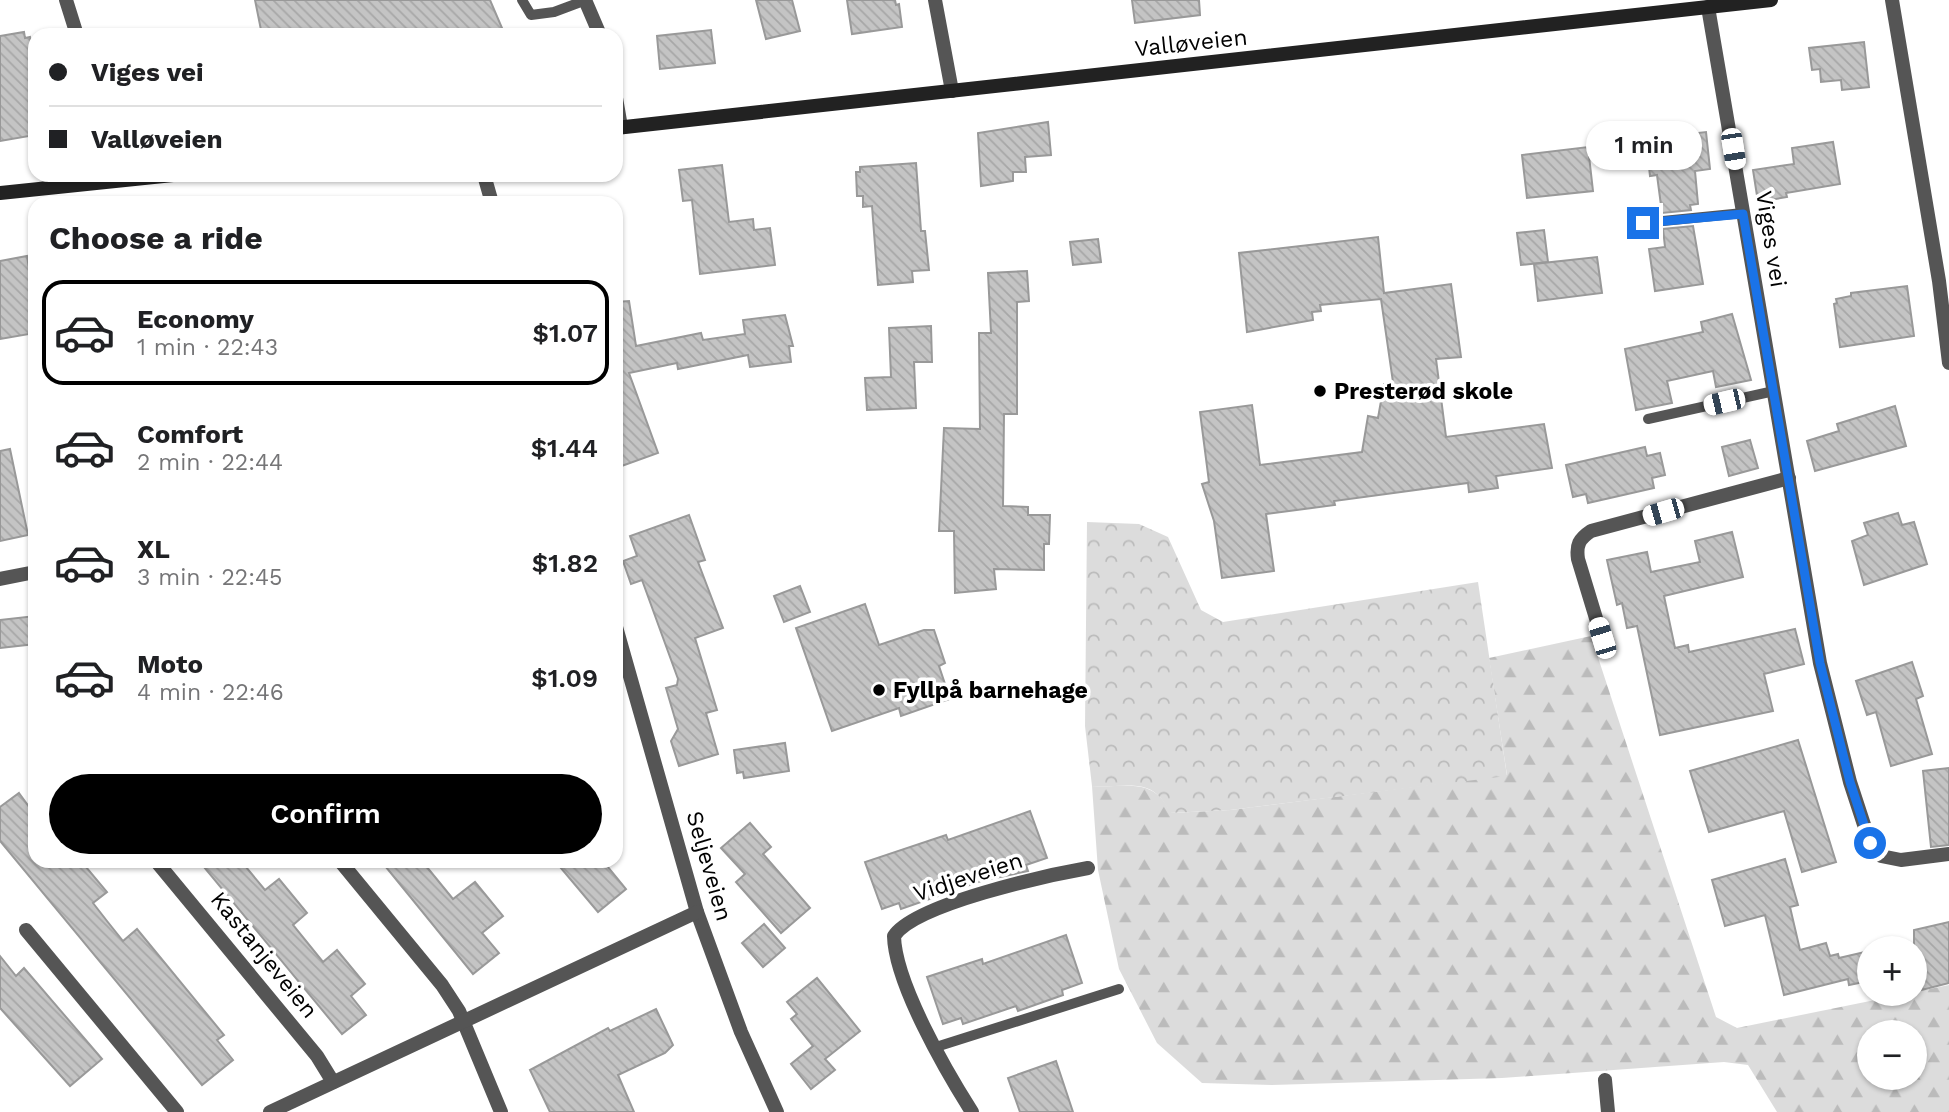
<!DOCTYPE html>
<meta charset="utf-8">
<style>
:root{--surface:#fff;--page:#f6f6f6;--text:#202124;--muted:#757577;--line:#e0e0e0;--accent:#000}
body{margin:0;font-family:"Work Sans",sans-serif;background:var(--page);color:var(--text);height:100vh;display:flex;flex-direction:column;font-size:26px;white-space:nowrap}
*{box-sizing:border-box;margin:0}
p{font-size:23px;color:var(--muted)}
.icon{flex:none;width:38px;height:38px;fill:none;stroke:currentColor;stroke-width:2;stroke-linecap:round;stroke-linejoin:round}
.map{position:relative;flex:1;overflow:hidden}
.drawer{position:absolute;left:28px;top:196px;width:595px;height:672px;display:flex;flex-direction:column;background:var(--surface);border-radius:21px;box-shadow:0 2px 5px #0004}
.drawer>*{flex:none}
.guide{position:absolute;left:28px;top:28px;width:595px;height:154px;border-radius:21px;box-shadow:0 2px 5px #0004;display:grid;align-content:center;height:154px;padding:0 21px;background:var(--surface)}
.buttons{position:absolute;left:1857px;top:936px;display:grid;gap:14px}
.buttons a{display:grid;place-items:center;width:70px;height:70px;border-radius:50%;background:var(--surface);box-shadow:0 2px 5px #0004;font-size:35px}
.end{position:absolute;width:32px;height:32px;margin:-16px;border:9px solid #1a73e8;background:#fff;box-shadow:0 0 0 4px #fff}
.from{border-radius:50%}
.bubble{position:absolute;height:49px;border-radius:24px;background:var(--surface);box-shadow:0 2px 5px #0004;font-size:23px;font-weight:600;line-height:49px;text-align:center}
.car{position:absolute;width:21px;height:42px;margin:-21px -10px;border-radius:9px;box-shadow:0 0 5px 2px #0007;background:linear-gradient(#fff 24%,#345 0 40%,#fff 0 76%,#345 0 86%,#fff 0)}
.guide b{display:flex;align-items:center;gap:24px;height:66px;font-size:26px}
.guide b+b{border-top:2px solid var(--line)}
.guide i{width:18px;height:18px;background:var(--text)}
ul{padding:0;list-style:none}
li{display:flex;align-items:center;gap:21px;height:105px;margin:0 14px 10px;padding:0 7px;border:4px solid transparent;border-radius:21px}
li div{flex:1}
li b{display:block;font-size:26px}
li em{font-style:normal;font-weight:600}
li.active{border-color:var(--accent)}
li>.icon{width:63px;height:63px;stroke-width:1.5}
h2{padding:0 21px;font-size:32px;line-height:84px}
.cta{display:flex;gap:14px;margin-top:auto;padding:14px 21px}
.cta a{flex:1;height:80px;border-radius:42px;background:var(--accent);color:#fff;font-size:28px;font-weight:600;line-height:80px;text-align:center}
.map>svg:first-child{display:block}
</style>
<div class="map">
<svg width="1949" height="1112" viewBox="0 0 1949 1112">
<defs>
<pattern id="forest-firs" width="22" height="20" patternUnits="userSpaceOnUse" patternTransform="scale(1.75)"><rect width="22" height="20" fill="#dcdcdc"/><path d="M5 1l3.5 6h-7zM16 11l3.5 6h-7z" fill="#bbb"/></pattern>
<pattern id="park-crowns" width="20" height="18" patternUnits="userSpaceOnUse" patternTransform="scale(1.75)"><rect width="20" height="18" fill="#dcdcdc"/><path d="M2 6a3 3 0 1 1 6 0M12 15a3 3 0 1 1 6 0" fill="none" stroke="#bbb"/></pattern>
<pattern id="building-back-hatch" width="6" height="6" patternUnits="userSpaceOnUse" patternTransform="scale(1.75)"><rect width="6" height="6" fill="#c4c4c4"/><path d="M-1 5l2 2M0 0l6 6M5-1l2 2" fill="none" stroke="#a7a7a7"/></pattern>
</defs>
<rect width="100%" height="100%" fill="#fff"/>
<path fill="url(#forest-firs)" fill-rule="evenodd" d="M 1591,636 L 1716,1017 L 1737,1028 L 1949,985 L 1949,1112 L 1777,1112 L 1748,1065 L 1724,1062 L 1502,1078 L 1272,1085 L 1202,1083 L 1157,1043 L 1119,969 L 1098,870 L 1092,786 C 1128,788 1153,776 1171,813 L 1230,810 L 1507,775 L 1489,658 ZM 1869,1032 L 1914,1032 L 1914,1078 L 1869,1078 Z"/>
<path fill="url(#park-crowns)" d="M 1087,522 L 1139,524 L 1168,537 L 1201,610 L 1223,622 L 1478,582 L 1507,776 L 1230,810 L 1170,813 C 1153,775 1128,788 1092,786 L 1085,726 Z"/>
<g fill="url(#building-back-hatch)" stroke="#999" stroke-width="2">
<path d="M 255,0 L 490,0 L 505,35 L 262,35 Z"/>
<path d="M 756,0 L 792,0 L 800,31 L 766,39 Z"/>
<path d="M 847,0 L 895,0 L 896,5 L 899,4 L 902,27 L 852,34 Z"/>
<path d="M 1132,0 L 1199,0 L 1200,15 L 1135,23 Z"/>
<path d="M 711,30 L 715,63 L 660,69 L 657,36 Z"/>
<path d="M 24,32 L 25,38 L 30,37 L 34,62 L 30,62 L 35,94 L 35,135 L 0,141 L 0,36 Z"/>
<path d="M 1864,42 L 1869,87 L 1842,90 L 1841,80 L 1821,82 L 1820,69 L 1812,70 L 1809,48 Z"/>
<path d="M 1048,122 L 1051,155 L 1025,157 L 1026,172 L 1013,172 L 1013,181 L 981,186 L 978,133 Z"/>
<path d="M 1706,132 L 1710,169 L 1695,171 L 1698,204 L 1690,205 L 1691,210 L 1662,213 L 1657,175 L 1650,176 L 1646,139 Z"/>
<path d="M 1833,142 L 1840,184 L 1786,193 L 1787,197 L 1758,202 L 1753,170 L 1794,164 L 1792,148 Z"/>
<path d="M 1588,147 L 1593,191 L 1527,198 L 1522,155 Z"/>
<path d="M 916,163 L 921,231 L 925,231 L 929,270 L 912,271 L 913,282 L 878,285 L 872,206 L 863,207 L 863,196 L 857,196 L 856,172 L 860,172 L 860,167 Z"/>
<path d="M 722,165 L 729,222 L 753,219 L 754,230 L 770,228 L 775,265 L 700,274 L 692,200 L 683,201 L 679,170 Z"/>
<path d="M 1693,226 L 1703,284 L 1655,291 L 1649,249 L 1665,247 L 1663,229 Z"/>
<path d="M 1544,230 L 1548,262 L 1521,265 L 1517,233 Z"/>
<path d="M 1378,237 L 1384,293 L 1451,284 L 1461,357 L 1436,359 L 1446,437 L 1544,424 L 1552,468 L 1496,476 L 1498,488 L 1469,492 L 1468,483 L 1334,501 L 1335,505 L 1266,514 L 1274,571 L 1222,578 L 1214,521 L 1202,484 L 1209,482 L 1200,412 L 1252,405 L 1260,465 L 1362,452 L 1368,416 L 1378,418 L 1384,384 L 1393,382 L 1381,299 L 1320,305 L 1321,311 L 1312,312 L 1313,320 L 1247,332 L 1239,253 Z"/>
<path d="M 1098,239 L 1101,262 L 1073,265 L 1070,242 Z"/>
<path d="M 27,256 L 35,304 L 35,333 L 0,339 L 0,261 Z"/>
<path d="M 1597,257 L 1602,293 L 1538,301 L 1534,264 Z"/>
<path d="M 1027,271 L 1029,301 L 1017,302 L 1017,414 L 1004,414 L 1003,506 L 1028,507 L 1028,515 L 1050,515 L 1049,544 L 1044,544 L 1044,570 L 994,569 L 996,589 L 955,593 L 954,531 L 939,531 L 944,428 L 980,429 L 979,333 L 991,333 L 988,273 Z"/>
<path d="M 1907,286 L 1914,336 L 1840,347 L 1834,304 L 1837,303 L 1836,299 L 1851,296 L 1851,293 Z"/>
<path d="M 629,301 L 636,346 L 701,333 L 703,340 L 745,334 L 743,320 L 785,315 L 793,346 L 789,346 L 791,362 L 750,367 L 748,355 L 678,369 L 677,363 L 629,373 L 658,453 L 616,468 L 616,302 Z"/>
<path d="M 1732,314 L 1751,380 L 1716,387 L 1713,371 L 1667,381 L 1672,403 L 1636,410 L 1625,349 L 1703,332 L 1701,322 Z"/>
<path d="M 931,326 L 932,362 L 914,362 L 916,408 L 867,410 L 865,378 L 891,377 L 889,328 Z"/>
<path d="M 1895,406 L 1906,446 L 1815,471 L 1807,441 L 1839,431 L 1837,424 Z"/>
<path d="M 1750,440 L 1758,468 L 1729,476 L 1722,447 Z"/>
<path d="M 1645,447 L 1647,456 L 1660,453 L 1665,475 L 1652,478 L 1654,488 L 1588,503 L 1586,494 L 1573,497 L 1566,465 Z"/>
<path d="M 10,449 L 28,535 L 0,541 L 0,451 Z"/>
<path d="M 1898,513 L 1902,525 L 1914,522 L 1927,564 L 1864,585 L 1852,541 L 1868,535 L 1864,523 Z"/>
<path d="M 689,515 L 705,560 L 698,562 L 723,628 L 695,638 L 717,710 L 706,713 L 718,754 L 679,766 L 671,741 L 678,729 L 666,688 L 677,685 L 678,679 L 642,580 L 631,584 L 623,561 L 637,556 L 630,536 Z"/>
<path d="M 1732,532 L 1743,577 L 1664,596 L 1675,648 L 1688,645 L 1689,652 L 1795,629 L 1804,664 L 1764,674 L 1773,711 L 1660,735 L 1637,626 L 1627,628 L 1622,603 L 1617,605 L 1607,560 L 1647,552 L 1651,572 L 1700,562 L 1695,541 Z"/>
<path d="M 800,586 L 810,612 L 784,622 L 774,596 Z"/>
<path d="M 865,604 L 879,645 L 924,630 L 934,630 L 945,663 L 939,666 L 950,699 L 901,716 L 899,708 L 832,731 L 796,628 Z"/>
<path d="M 35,616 L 35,644 L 0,648 L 0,620 Z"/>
<path d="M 1912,662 L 1923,696 L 1916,699 L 1932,754 L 1891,766 L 1876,712 L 1867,715 L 1856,681 Z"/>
<path d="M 1798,740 L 1836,862 L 1802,872 L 1784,811 L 1709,832 L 1690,771 Z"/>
<path d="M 785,743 L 789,771 L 744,778 L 743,772 L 737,773 L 734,750 Z"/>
<path d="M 1949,768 L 1949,845 L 1931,847 L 1923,771 Z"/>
<path d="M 19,793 L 35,815 L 35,861 L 81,861 L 107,892 L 93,903 L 107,921 L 123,941 L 137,929 L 224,1035 L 217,1040 L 233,1060 L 202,1085 L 0,841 L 0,807 Z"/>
<path d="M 1030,811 L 1047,858 L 1026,865 L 1028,871 L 981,881 L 901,909 L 899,903 L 882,909 L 865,862 L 946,835 L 948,840 Z"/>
<path d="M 750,823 L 771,847 L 763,854 L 810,908 L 781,933 L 736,882 L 745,874 L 721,848 Z"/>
<path d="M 1785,859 L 1798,905 L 1790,907 L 1800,950 L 1826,943 L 1830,956 L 1838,954 L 1839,958 L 1869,951 L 1869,981 L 1849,985 L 1848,979 L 1784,995 L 1765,915 L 1725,926 L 1712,880 Z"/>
<path d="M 199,861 L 241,861 L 265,890 L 279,879 L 307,913 L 293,925 L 323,962 L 337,950 L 365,984 L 351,996 L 366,1015 L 342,1034 Z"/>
<path d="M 381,861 L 422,861 L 453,899 L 475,882 L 503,916 L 482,933 L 499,953 L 473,974 Z"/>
<path d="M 555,861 L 603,861 L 626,889 L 598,912 Z"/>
<path d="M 1949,922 L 1949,983 L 1914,992 L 1914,930 Z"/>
<path d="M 764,924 L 785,948 L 763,967 L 742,943 Z"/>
<path d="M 1066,935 L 1082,983 L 1062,990 L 1063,995 L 1018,1011 L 1016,1006 L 963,1024 L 961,1018 L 943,1024 L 927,977 L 982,959 L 983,964 Z"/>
<path d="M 0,956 L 16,976 L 24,968 L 102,1059 L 70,1086 L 0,1008 Z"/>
<path d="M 817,978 L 860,1031 L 825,1059 L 835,1070 L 811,1089 L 791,1064 L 813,1046 L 791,1019 L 797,1014 L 787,1002 Z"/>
<path d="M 656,1009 L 673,1045 L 665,1053 L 618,1075 L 634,1112 L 550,1112 L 530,1070 L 608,1028 L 610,1031 Z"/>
<path d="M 1056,1061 L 1073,1112 L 1020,1112 L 1008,1078 Z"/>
</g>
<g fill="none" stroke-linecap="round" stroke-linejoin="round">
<g stroke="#555" stroke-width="10">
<path d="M 522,0 L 531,15 L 554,12 L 586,0"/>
<path d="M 1643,223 L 1743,213"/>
<path d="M 1648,419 L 1774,391"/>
<path d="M 936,1047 L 1119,989"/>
</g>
<g stroke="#555" stroke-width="14">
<path d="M 66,0 L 77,35"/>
<path d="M 585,0 L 600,35"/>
<path d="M 935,0 L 952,91"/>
<path d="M 1892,0 L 1939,281 L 1949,363"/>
<path d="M 1708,7 L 1820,663 L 1850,782 L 1870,843 L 1881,856 L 1901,860 L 1949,854"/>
<path d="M 616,98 L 621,127"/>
<path d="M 484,175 L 492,203"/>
<path d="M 0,579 L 35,572"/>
<path d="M 616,627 L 697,912 L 741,1032 L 777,1112"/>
<path d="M 1602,638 L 1578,559 C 1576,545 1579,539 1591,531 L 1789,478"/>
<path d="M 156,861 L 317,1056 L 333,1082"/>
<path d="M 340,861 L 442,985 L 459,1011 L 501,1112"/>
<path d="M 26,930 L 177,1112"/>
<path d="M 1605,1080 L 1608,1112"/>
<path d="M 270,1112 L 697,912"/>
<path d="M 972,1112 C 946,1071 895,983 894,936 C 915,904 1048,875 1088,868"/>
</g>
<g stroke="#222" stroke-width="14">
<path d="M 616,128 L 1771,0"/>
<path d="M 0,193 L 173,175"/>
</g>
</g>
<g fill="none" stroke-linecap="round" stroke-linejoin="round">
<path stroke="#1a73e8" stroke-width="9" d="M 1643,223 L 1743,214 L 1820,663 L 1850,782 L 1870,843"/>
</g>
<g fill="#000" stroke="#fff" stroke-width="2.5">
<circle cx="1320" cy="391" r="7"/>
<circle cx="879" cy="690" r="7"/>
</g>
<g text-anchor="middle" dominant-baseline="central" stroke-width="7" stroke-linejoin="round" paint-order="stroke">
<g font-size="23" fill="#000" stroke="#fff">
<text transform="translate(1191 43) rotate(-6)">Valløveien</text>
<text transform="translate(1771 239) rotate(81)">Viges vei</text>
<text transform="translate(709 866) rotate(74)">Seljeveien</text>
<text transform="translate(968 877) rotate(-18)">Vidjeveien</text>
<text transform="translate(264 955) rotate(51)">Kastanjeveien</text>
</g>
<g font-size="23" font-weight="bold" fill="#000" stroke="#fff" text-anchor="start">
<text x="1334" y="391">Presterød skole</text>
<text x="893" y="690">Fyllpå barnehage</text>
</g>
</g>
</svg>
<div class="buttons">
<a>+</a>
<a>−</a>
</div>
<i class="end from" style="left:1870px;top:843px"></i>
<i class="end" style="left:1643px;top:223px"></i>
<div class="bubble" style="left:1586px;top:121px;width:116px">1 min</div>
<i class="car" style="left:1733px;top:149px;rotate:171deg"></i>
<i class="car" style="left:1724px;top:402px;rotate:257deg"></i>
<i class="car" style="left:1663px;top:512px;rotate:254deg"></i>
<i class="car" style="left:1602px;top:638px;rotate:343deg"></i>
<div class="guide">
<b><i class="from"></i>Viges vei</b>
<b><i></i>Valløveien</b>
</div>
<section class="drawer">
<h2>Choose a ride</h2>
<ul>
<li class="active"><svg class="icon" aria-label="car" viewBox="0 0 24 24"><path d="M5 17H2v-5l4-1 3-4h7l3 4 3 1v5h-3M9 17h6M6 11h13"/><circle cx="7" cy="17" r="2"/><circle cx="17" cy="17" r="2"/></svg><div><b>Economy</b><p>1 min · 22:43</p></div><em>$1.07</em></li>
<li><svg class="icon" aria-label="car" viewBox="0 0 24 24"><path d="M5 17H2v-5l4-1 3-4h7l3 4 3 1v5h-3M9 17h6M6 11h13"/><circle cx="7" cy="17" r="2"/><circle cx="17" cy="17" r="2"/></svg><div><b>Comfort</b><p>2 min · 22:44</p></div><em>$1.44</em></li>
<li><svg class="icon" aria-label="car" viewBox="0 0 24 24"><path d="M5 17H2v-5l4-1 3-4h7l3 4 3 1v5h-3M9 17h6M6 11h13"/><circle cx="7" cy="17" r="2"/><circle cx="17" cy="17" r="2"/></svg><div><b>XL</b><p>3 min · 22:45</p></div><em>$1.82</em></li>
<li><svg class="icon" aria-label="car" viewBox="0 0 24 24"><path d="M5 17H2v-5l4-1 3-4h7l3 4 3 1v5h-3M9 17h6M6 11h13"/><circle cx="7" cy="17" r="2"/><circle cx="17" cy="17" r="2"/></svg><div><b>Moto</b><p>4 min · 22:46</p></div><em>$1.09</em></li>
</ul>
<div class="cta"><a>Confirm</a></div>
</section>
</div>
